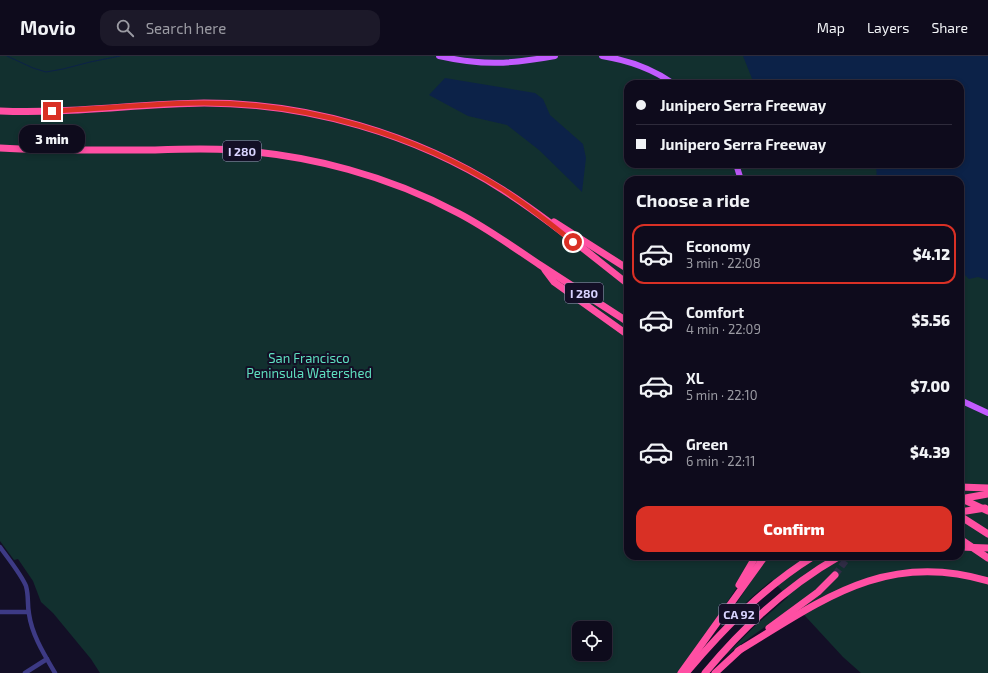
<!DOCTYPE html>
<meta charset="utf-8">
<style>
:root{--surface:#0e0b1c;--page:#1c1929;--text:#f1f3f6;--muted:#9b9ba3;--line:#2e2b3b;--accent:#d93025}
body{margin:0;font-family:"Exo 2",sans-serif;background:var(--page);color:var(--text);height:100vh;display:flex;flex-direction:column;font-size:15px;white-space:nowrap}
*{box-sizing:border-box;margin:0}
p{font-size:13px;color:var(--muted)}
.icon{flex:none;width:22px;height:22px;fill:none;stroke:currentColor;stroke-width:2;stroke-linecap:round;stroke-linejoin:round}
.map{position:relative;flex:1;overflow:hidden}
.side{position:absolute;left:624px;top:120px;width:340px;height:384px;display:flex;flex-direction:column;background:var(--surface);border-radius:12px;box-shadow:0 2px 6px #0003,0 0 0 1px var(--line)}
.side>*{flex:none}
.banner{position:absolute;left:624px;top:24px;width:340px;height:88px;border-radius:12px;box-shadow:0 2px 6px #0003,0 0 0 1px var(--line);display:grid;align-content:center;height:88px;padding:0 12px;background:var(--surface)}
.tools{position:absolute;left:572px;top:565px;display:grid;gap:8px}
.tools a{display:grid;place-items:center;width:40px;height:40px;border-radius:8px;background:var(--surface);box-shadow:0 2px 6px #0003,0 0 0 1px var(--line);font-size:20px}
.end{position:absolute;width:18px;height:18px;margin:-9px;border:5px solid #d93025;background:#fff;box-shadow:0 0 0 2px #fff}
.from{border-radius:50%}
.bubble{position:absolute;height:28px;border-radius:12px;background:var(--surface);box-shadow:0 2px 6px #0003,0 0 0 1px var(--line);font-size:13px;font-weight:800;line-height:28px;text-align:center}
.banner b{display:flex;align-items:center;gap:14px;height:38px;font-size:15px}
.banner b+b{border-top:1px solid var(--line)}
.banner i{width:10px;height:10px;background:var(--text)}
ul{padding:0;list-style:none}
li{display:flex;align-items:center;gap:12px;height:60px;margin:0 8px 6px;padding:0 4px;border:2px solid transparent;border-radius:12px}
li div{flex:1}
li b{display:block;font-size:15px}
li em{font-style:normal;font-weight:800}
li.active{border-color:var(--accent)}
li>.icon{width:36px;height:36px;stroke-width:1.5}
h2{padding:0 12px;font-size:18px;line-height:48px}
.button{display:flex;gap:8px;margin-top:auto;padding:8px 12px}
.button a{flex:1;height:46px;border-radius:12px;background:var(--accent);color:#fff;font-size:16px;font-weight:800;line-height:46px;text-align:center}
header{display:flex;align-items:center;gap:24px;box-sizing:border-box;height:56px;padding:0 20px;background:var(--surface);border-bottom:1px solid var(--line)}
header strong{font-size:19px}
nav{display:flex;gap:22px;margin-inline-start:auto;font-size:14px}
.search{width:280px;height:36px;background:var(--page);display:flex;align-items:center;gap:10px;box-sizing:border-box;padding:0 14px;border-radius:12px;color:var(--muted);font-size:15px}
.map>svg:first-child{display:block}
</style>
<header>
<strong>Movio</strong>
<div class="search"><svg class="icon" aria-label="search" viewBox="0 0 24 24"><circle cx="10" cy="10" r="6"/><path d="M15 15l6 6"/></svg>Search here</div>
<nav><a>Map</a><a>Layers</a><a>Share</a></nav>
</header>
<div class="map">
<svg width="988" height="617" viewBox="0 0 988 617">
<rect width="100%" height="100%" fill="#130f26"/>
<path fill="#12302f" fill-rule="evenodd" d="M 0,0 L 988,0 L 988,617 L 861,617 L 843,601 L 795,549 L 726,599 L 756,569 L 788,541 L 772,524 L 752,541 L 720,572 L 760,512 L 754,505 L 681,617 L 100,617 L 91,603 L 53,557 L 41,546 L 33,525 L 18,503 L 14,504 L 0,485 ZM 628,28 L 960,28 L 960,108 L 628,108 ZM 628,124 L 960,124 L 960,500 L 628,500 ZM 579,572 L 605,572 L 605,598 L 579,598 Z"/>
<g fill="#0c2248">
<path d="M 743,0 L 988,0 L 988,224 L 978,221 L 969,223 L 960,214 L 960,124 L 877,124 L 876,108 L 960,108 L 960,28 L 760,28 L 758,25 L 753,25 Z"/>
<path d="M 445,22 L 535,37 L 543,43 L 550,59 L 583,88 L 586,102 L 582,136 L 539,94 L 507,69 L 468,60 L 429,39 Z"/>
</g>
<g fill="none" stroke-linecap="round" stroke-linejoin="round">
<path stroke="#0c2248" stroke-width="1" d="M 7,0 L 33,12 L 46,16 L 63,13 L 90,6 L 120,0"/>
<path stroke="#312d47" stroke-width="7" stroke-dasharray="7 3.5" stroke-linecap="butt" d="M 835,519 L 849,500"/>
<g stroke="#3d3a85" stroke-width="4.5">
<path d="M 0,491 C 7,501 21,518 26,530 C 29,541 27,547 29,558 C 32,579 44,598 55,617"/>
<path d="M 0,556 L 28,556"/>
<path d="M 25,617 L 47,603"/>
</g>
<g stroke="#c25bff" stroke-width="6">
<path d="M 439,0 C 483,10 511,8 555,0"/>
<path d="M 602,0 C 627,4 653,13 674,28"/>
<path d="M 736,108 L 741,124"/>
<path d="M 960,344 L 988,357"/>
</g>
<g stroke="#ff4fa3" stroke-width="7">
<path d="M 0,55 C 68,58 136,48 204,47 C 308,47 415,78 503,134 C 547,162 587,196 628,228"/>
<path d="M 0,92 C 52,95 103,94 155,94 C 181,93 207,92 232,94 C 310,99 389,120 458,157 C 487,172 513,191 540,209 C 569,228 599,247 628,266"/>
<path d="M 554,166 L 628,213"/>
<path d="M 545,214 L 554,226 L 628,279"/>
<path d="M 960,431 L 988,432"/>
<path d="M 960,443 L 988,438"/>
<path d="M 960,456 L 985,452"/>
<path d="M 960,460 L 988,478"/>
<path d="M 960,483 L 988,502"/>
<path d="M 739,529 L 756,500"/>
<path d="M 769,572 L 818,536 L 835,519"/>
<path d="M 738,595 C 821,545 885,494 988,525"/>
<path d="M 681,617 L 765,500"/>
<path d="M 686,617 C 724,572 764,531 814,500"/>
<path d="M 705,617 C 744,570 787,530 840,500"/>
<path d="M 715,617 L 741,593"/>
</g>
<g stroke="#ff4fa3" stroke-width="7">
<path d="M 960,442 L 988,455"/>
<path d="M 960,491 L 988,492"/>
</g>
</g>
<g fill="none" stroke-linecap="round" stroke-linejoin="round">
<path stroke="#d93025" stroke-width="5" d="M 52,55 C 103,53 153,47 204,47 C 308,47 414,78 502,133 C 527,149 550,167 573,186"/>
</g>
<g text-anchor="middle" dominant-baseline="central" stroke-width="4" stroke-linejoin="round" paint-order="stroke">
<g fill="#130f26" stroke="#9e99be" stroke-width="1">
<rect x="223" y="85" width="38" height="20" rx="3"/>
<rect x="565" y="227" width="38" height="20" rx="3"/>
<rect x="719" y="548" width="40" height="20" rx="3"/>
</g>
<g font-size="12" font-weight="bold" fill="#d9d4ff">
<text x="242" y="95">I 280</text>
<text x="584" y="237">I 280</text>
<text x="739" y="558">CA 92</text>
</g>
<g font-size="13" fill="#5fe0c0" stroke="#130f26">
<text x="309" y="302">San Francisco<tspan x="309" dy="15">Peninsula Watershed</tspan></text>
</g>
</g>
</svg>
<div class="tools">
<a><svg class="icon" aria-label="locate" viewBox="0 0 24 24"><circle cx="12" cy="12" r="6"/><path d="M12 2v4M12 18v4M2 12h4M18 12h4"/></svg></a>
</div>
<i class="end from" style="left:573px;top:186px"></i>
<i class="end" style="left:52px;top:55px"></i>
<div class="bubble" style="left:19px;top:69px;width:66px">3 min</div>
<div class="banner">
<b><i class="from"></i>Junipero Serra Freeway</b>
<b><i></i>Junipero Serra Freeway</b>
</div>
<section class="side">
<h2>Choose a ride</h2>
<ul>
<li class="active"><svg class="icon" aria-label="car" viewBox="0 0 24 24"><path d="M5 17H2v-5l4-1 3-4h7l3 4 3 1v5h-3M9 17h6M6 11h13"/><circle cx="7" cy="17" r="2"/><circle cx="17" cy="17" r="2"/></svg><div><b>Economy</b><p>3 min · 22:08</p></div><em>$4.12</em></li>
<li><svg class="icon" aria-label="car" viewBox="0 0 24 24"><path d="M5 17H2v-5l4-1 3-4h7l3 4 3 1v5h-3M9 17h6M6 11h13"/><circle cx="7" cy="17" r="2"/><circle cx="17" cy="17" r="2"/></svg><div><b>Comfort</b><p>4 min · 22:09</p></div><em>$5.56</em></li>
<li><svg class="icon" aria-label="car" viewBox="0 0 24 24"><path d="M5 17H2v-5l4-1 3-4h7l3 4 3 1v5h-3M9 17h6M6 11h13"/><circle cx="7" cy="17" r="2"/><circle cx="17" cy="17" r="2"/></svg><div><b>XL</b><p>5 min · 22:10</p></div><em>$7.00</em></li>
<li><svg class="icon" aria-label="car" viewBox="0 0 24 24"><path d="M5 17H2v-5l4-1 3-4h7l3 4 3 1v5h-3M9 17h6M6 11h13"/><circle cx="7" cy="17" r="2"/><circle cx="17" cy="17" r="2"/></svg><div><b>Green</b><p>6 min · 22:11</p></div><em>$4.39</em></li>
</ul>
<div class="button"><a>Confirm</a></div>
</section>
</div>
